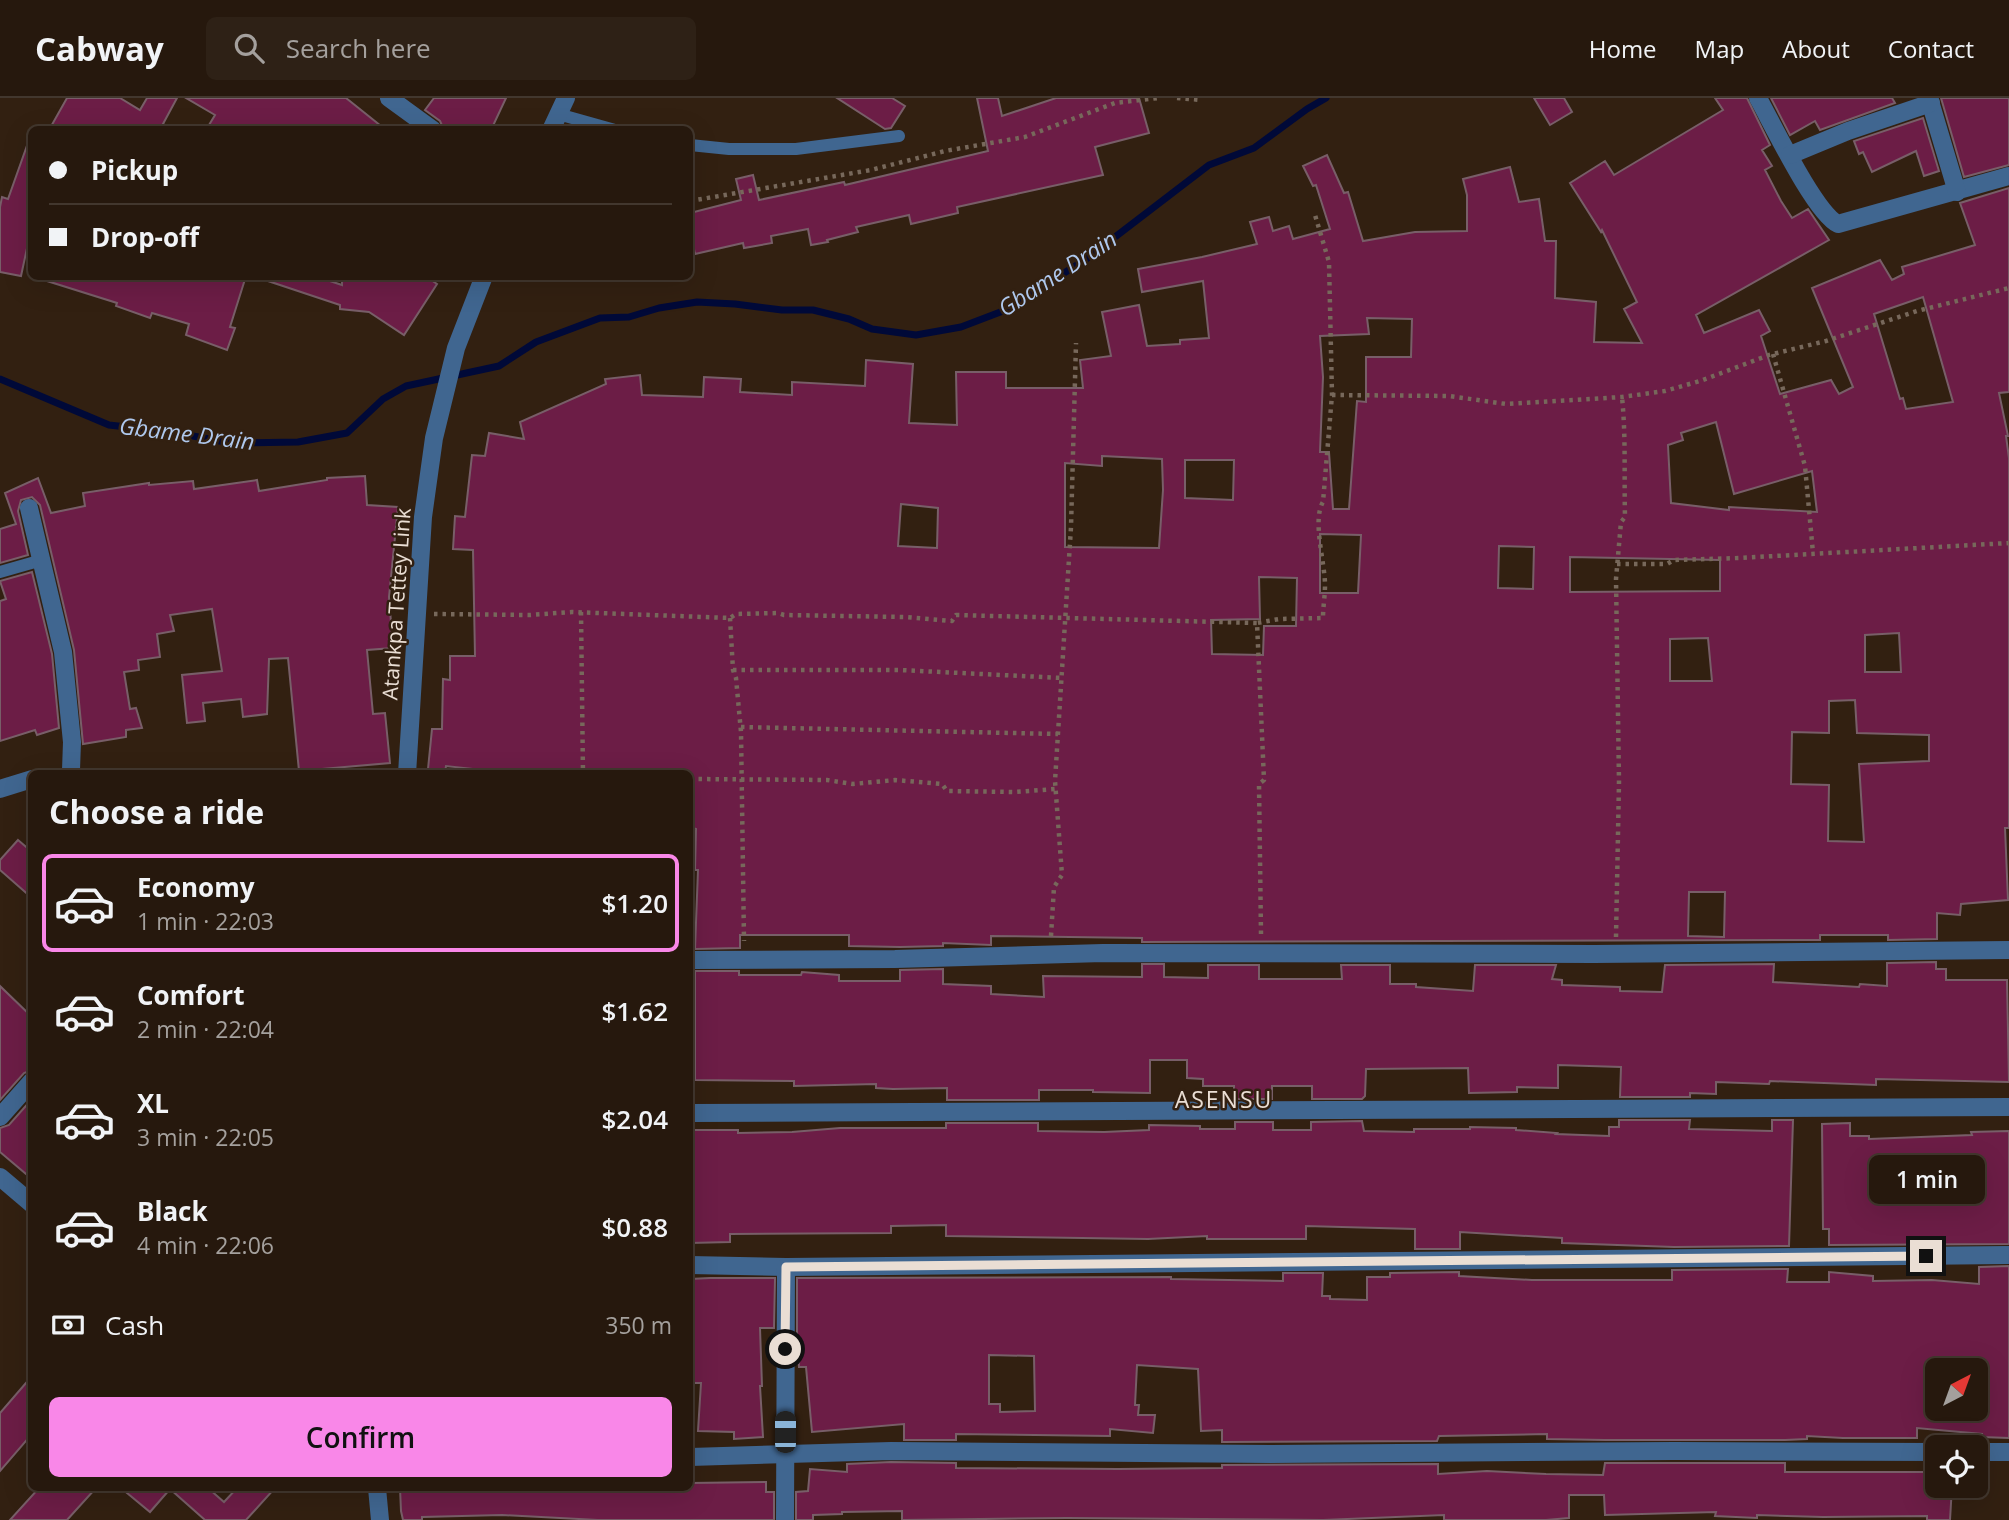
<!DOCTYPE html>
<meta charset="utf-8">
<style>
:root{--surface:#26180d;--page:#2e2116;--text:#f1f3f6;--muted:#a4a09d;--line:#42372e;--accent:#f987e8}
body{margin:0;font-family:"Open Sans",sans-serif;background:var(--page);color:var(--text);height:100vh;display:flex;flex-direction:column;font-size:26px;white-space:nowrap}
*{box-sizing:border-box;margin:0}
p{font-size:23px;color:var(--muted)}
.icon{flex:none;width:38px;height:38px;fill:none;stroke:currentColor;stroke-width:2;stroke-linecap:round;stroke-linejoin:round}
.map{position:relative;flex:1;overflow:hidden}
.details{position:absolute;left:28px;top:672px;width:665px;height:721px;display:flex;flex-direction:column;background:var(--surface);border-radius:10px;box-shadow:0 7px 28px #0002,0 0 0 2px var(--line)}
.details>*{flex:none}
.top-card{position:absolute;left:28px;top:28px;width:665px;height:154px;border-radius:10px;box-shadow:0 7px 28px #0002,0 0 0 2px var(--line);display:grid;align-content:center;height:154px;padding:0 21px;background:var(--surface)}
.needle{width:46px;rotate:41deg}
.fabs{position:absolute;left:1925px;top:1260px;display:grid;gap:14px}
.fabs a{display:grid;place-items:center;width:63px;height:63px;border-radius:10px;background:var(--surface);box-shadow:0 7px 28px #0002,0 0 0 2px var(--line);font-size:35px}
.end{position:absolute;width:32px;height:32px;margin:-16px;border:9px solid #eaded4;background:#111;box-shadow:0 0 0 4px #111}
.from{border-radius:50%}
.bubble{position:absolute;height:49px;border-radius:10px;background:var(--surface);box-shadow:0 7px 28px #0002,0 0 0 2px var(--line);font-size:23px;font-weight:600;line-height:49px;text-align:center}
.car{position:absolute;width:21px;height:42px;margin:-21px -10px;border-radius:9px;box-shadow:0 0 5px 2px #0007;background:linear-gradient(#222 24%,#8ab4d8 0 40%,#222 0 76%,#8ab4d8 0 86%,#222 0)}
.top-card b{display:flex;align-items:center;gap:24px;height:66px;font-size:26px}
.top-card b+b{border-top:2px solid var(--line)}
.top-card i{width:18px;height:18px;background:var(--text)}
ul{padding:0;list-style:none}
li{display:flex;align-items:center;gap:21px;height:98px;margin:0 14px 10px;padding:0 7px;border:4px solid transparent;border-radius:10px}
li div{flex:1}
li b{display:block;font-size:26px}
li em{font-style:normal;font-weight:600}
li.active{border-color:var(--accent)}
li>.icon{width:63px;height:63px;stroke-width:1.5}
h2{padding:0 21px;font-size:32px;line-height:84px}
.pay{display:flex;align-items:center;gap:18px;height:77px;padding:0 21px;font-size:26px}
.pay p{margin-inline-start:auto}
.cta{display:flex;gap:14px;margin-top:auto;padding:14px 21px}
.cta a{flex:1;height:80px;border-radius:10px;background:var(--accent);color:#111;font-size:28px;font-weight:600;line-height:80px;text-align:center}
header{display:flex;align-items:center;gap:42px;box-sizing:border-box;height:98px;padding:0 35px;background:var(--surface);border-bottom:2px solid var(--line)}
header strong{font-size:33px}
nav{display:flex;gap:38px;margin-inline-start:auto;font-size:24px}
.search{width:490px;height:63px;background:var(--page);display:flex;align-items:center;gap:18px;box-sizing:border-box;padding:0 24px;border-radius:10px;color:var(--muted);font-size:26px}
.map>svg:first-child{display:block}
</style>
<header>
<strong>Cabway</strong>
<div class="search"><svg class="icon" aria-label="search" viewBox="0 0 24 24"><circle cx="10" cy="10" r="6"/><path d="M15 15l6 6"/></svg>Search here</div>
<nav><a>Home</a><a>Map</a><a>About</a><a>Contact</a></nav>
</header>
<div class="map">
<svg width="2009" height="1422" viewBox="0 0 2009 1422">
<rect width="100%" height="100%" fill="#322011"/>
<g fill="none" stroke-linecap="round" stroke-linejoin="round">
<path stroke="#000938" stroke-width="7" d="M 0,281 L 109,327 L 171,334 L 231,345 L 298,344 L 347,335 L 383,301 L 406,288 L 499,268 L 536,244 L 600,220 L 629,219 L 659,210 L 697,204 L 735,206 L 782,212 L 813,212 L 849,221 L 872,231 L 916,237 L 961,229 L 1003,213 L 1085,162 L 1209,67 L 1254,50 L 1307,11 L 1326,0"/>
</g>
<g fill="#6c1d46" stroke="#785e68" stroke-width="2" fill-rule="evenodd">
<path d="M 67,0 L 120,0 L 140,12 L 147,0 L 177,0 L 163,26 L 173,32 L 49,32 Z"/>
<path d="M 186,0 L 346,0 L 386,32 L 206,32 L 215,17 Z"/>
<path d="M 434,0 L 506,0 L 491,32 L 444,32 L 440,23 L 425,12 Z"/>
<path d="M 837,0 L 892,0 L 905,8 L 891,30 L 885,31 Z"/>
<path d="M 977,0 L 998,0 L 1002,18 L 1056,0 L 1139,0 L 1149,35 L 1095,49 L 1103,77 L 957,109 L 958,115 L 911,126 L 909,117 L 856,129 L 858,134 L 827,142 L 828,144 L 811,147 L 808,131 L 771,138 L 772,145 L 744,150 L 743,145 L 695,156 L 690,132 L 690,115 L 741,102 L 736,81 L 753,77 L 759,102 L 844,84 L 845,87 L 988,53 Z"/>
<path d="M 1534,0 L 1564,0 L 1572,14 L 1550,27 Z"/>
<path d="M 1715,0 L 1747,0 L 1770,47 L 1762,52 L 1772,68 L 1765,72 L 1781,103 L 1792,120 L 1808,111 L 1829,142 L 1696,217 L 1704,235 L 1759,212 L 1770,233 L 1761,238 L 1780,296 L 1831,282 L 1839,296 L 1853,289 L 1812,190 L 1880,162 L 1892,182 L 1904,176 L 1902,169 L 1975,147 L 1960,105 L 2009,90 L 2009,294 L 1999,295 L 2008,338 L 2006,338 L 2009,360 L 2009,730 L 2005,730 L 2008,802 L 1961,806 L 1960,817 L 1937,815 L 1937,841 L 1888,842 L 1888,837 L 1820,837 L 1820,842 L 1142,844 L 1142,840 L 991,838 L 991,847 L 943,845 L 943,848 L 900,849 L 849,848 L 849,837 L 740,837 L 740,850 L 695,851 L 698,772 L 695,772 L 696,731 L 690,729 L 690,676 L 518,676 L 446,668 L 445,674 L 428,671 L 432,631 L 442,631 L 443,581 L 450,582 L 450,558 L 475,558 L 473,452 L 453,451 L 455,418 L 465,419 L 472,357 L 485,358 L 489,335 L 524,341 L 520,324 L 606,286 L 605,281 L 640,277 L 642,297 L 703,299 L 704,279 L 741,281 L 740,294 L 792,297 L 792,284 L 865,288 L 866,262 L 913,266 L 909,325 L 957,327 L 956,274 L 1006,274 L 1006,290 L 1083,290 L 1080,262 L 1111,258 L 1102,214 L 1139,207 L 1147,248 L 1180,246 L 1180,242 L 1209,240 L 1203,183 L 1142,194 L 1138,171 L 1202,159 L 1257,146 L 1250,124 L 1269,119 L 1273,133 L 1289,128 L 1293,141 L 1330,131 L 1316,87 L 1313,88 L 1303,68 L 1327,57 L 1344,95 L 1348,94 L 1363,143 L 1415,134 L 1467,133 L 1467,97 L 1463,81 L 1510,69 L 1519,104 L 1539,101 L 1545,143 L 1556,143 L 1555,200 L 1596,204 L 1594,244 L 1642,245 L 1624,211 L 1637,204 L 1602,132 L 1601,134 L 1570,85 L 1605,63 L 1614,77 L 1723,12 ZM 1923,199 L 1953,304 L 1906,311 L 1903,300 L 1900,301 L 1874,216 ZM 1367,220 L 1412,221 L 1411,259 L 1366,259 L 1366,304 L 1357,303 L 1349,411 L 1333,411 L 1329,354 L 1320,354 L 1323,279 L 1320,238 L 1369,236 ZM 1716,324 L 1734,396 L 1812,373 L 1817,414 L 1729,409 L 1729,412 L 1671,405 L 1668,347 L 1683,342 L 1681,335 ZM 1102,358 L 1162,361 L 1163,392 L 1159,450 L 1065,449 L 1065,365 L 1102,368 ZM 1185,362 L 1234,362 L 1233,402 L 1185,400 ZM 901,406 L 938,410 L 937,450 L 898,448 ZM 1320,436 L 1361,437 L 1358,495 L 1320,495 ZM 1499,448 L 1534,449 L 1533,491 L 1498,490 ZM 1570,459 L 1720,462 L 1720,493 L 1570,494 ZM 1259,479 L 1297,480 L 1296,528 L 1264,528 L 1263,557 L 1212,556 L 1211,522 L 1260,521 ZM 1899,535 L 1901,574 L 1865,574 L 1865,537 ZM 1708,540 L 1712,583 L 1670,583 L 1670,541 ZM 1855,602 L 1857,635 L 1929,637 L 1929,663 L 1859,666 L 1864,744 L 1828,743 L 1829,687 L 1791,686 L 1792,634 L 1829,635 L 1829,603 ZM 1689,794 L 1725,794 L 1724,839 L 1688,838 Z"/>
<path d="M 1771,0 L 1892,0 L 1895,5 L 1820,32 L 1815,23 L 1790,37 Z"/>
<path d="M 1941,0 L 2009,0 L 2009,67 L 1964,79 Z"/>
<path d="M 1923,20 L 1939,73 L 1924,78 L 1916,53 L 1872,74 L 1863,54 L 1859,56 L 1854,43 Z"/>
<path d="M 29,42 L 32,42 L 32,127 L 21,178 L 0,174 L 0,109 L 2,99 L 8,101 Z"/>
<path d="M 48,178 L 246,178 L 230,229 L 235,230 L 227,252 L 186,237 L 189,226 L 152,215 L 150,220 L 116,208 L 117,205 L 47,183 Z"/>
<path d="M 266,178 L 315,178 L 342,187 L 342,178 L 425,178 L 437,186 L 404,237 L 369,214 L 340,211 L 340,207 L 265,182 Z"/>
<path d="M 365,378 L 367,407 L 398,409 L 389,499 L 393,550 L 367,552 L 373,616 L 385,615 L 390,665 L 299,673 L 288,560 L 269,561 L 267,616 L 243,619 L 241,601 L 203,605 L 205,623 L 187,625 L 182,577 L 222,573 L 212,511 L 170,517 L 174,533 L 157,536 L 160,559 L 138,562 L 139,572 L 124,574 L 130,611 L 136,610 L 142,630 L 126,632 L 126,639 L 83,646 L 74,552 L 40,407 L 32,399 L 21,402 L 18,413 L 28,457 L 0,465 L 0,431 L 16,426 L 5,395 L 38,380 L 51,415 L 85,408 L 83,395 L 149,385 L 149,387 L 193,383 L 194,391 L 257,382 L 259,393 L 327,382 L 327,380 Z"/>
<path d="M 32,474 L 52,556 L 59,630 L 37,637 L 35,632 L 0,643 L 0,503 L 6,501 L 0,483 Z"/>
<path d="M 18,742 L 32,754 L 32,800 L 0,772 L 0,762 Z"/>
<path d="M 1936,864 L 1936,871 L 1946,871 L 1946,882 L 2007,882 L 2009,984 L 1876,981 L 1876,987 L 1770,983 L 1769,986 L 1716,984 L 1716,996 L 1690,995 L 1690,999 L 1620,999 L 1621,969 L 1558,967 L 1558,990 L 1517,989 L 1517,994 L 1469,995 L 1468,970 L 1366,971 L 1365,998 L 1362,1001 L 1312,1001 L 1312,988 L 1272,988 L 1272,1001 L 1234,1001 L 1234,988 L 1203,988 L 1203,981 L 1187,980 L 1187,962 L 1150,962 L 1150,995 L 1093,994 L 1093,992 L 1039,992 L 1039,1002 L 947,1002 L 947,990 L 893,991 L 876,990 L 876,986 L 794,988 L 794,983 L 695,982 L 695,873 L 739,873 L 739,877 L 801,877 L 802,874 L 839,877 L 839,883 L 900,883 L 900,872 L 943,871 L 943,886 L 991,888 L 991,896 L 1044,899 L 1043,878 L 1142,879 L 1142,866 L 1164,866 L 1164,879 L 1208,880 L 1208,867 L 1259,867 L 1259,881 L 1342,881 L 1341,867 L 1390,867 L 1390,886 L 1416,886 L 1416,889 L 1473,893 L 1475,867 L 1556,867 L 1552,881 L 1562,882 L 1562,887 L 1620,889 L 1620,893 L 1662,894 L 1665,867 L 1774,866 L 1773,884 L 1859,889 L 1860,886 L 1887,888 L 1887,865 Z"/>
<path d="M 0,888 L 32,919 L 32,972 L 24,975 L 0,1002 Z"/>
<path d="M 32,1001 L 32,1081 L 0,1054 L 0,1030 L 9,1027 Z"/>
<path d="M 1619,1022 L 1690,1022 L 1689,1031 L 1772,1033 L 1772,1022 L 1793,1022 L 1789,1148 L 1674,1149 L 1562,1145 L 1562,1140 L 1460,1134 L 1460,1151 L 1415,1151 L 1415,1131 L 1306,1128 L 1306,1141 L 1207,1141 L 1207,1138 L 1148,1141 L 946,1138 L 946,1127 L 891,1128 L 891,1135 L 730,1136 L 730,1144 L 690,1145 L 690,1032 L 738,1032 L 738,1035 L 792,1034 L 840,1030 L 946,1030 L 946,1025 L 1038,1025 L 1038,1033 L 1104,1034 L 1149,1032 L 1149,1027 L 1200,1028 L 1200,1031 L 1235,1031 L 1235,1024 L 1273,1024 L 1273,1032 L 1311,1032 L 1311,1024 L 1362,1023 L 1364,1033 L 1414,1034 L 1414,1031 L 1470,1031 L 1470,1029 L 1516,1030 L 1516,1032 L 1557,1035 L 1556,1036 L 1609,1038 L 1609,1029 L 1619,1029 Z"/>
<path d="M 1850,1025 L 1850,1038 L 1869,1038 L 1869,1041 L 1972,1037 L 1971,1034 L 2009,1033 L 2009,1146 L 1829,1147 L 1829,1131 L 1823,1131 L 1822,1026 Z"/>
<path d="M 2009,1168 L 2009,1340 L 1982,1339 L 1982,1336 L 1917,1330 L 1917,1340 L 1843,1340 L 1807,1338 L 1807,1341 L 1785,1342 L 1605,1342 L 1547,1341 L 1547,1336 L 1439,1338 L 1437,1343 L 1222,1344 L 1222,1332 L 1201,1333 L 1198,1271 L 1137,1267 L 1135,1307 L 1139,1307 L 1138,1317 L 1155,1317 L 1153,1335 L 1110,1331 L 1110,1338 L 956,1336 L 956,1342 L 904,1342 L 904,1326 L 812,1334 L 806,1269 L 799,1269 L 797,1240 L 797,1180 L 1171,1179 L 1171,1181 L 1283,1183 L 1283,1175 L 1323,1175 L 1322,1198 L 1330,1198 L 1330,1201 L 1367,1202 L 1367,1179 L 1390,1179 L 1390,1175 L 1459,1174 L 1459,1178 L 1532,1182 L 1672,1182 L 1672,1172 L 1788,1171 L 1787,1184 L 1829,1184 L 1829,1174 L 1873,1178 L 1873,1183 L 1932,1182 L 1979,1186 L 1979,1169 ZM 989,1257 L 1034,1258 L 1035,1313 L 1000,1314 L 1000,1306 L 989,1306 ZM 1937,1272 L 1984,1272 L 1983,1311 L 1937,1311 Z"/>
<path d="M 710,1180 L 775,1180 L 774,1230 L 760,1230 L 762,1288 L 760,1288 L 763,1339 L 734,1341 L 734,1334 L 698,1333 L 701,1285 L 690,1285 L 690,1181 Z"/>
<path d="M 32,1278 L 32,1336 L 0,1373 L 0,1315 Z"/>
<path d="M 891,1364 L 956,1365 L 956,1370 L 1118,1371 L 1222,1370 L 1222,1367 L 1438,1366 L 1438,1376 L 1487,1373 L 1546,1376 L 1603,1377 L 1605,1365 L 1785,1365 L 1785,1374 L 1937,1374 L 1937,1388 L 1952,1388 L 1950,1422 L 1927,1422 L 1927,1418 L 1823,1419 L 1757,1417 L 1757,1420 L 1715,1418 L 1716,1414 L 1605,1417 L 1604,1397 L 1569,1397 L 1569,1420 L 1546,1422 L 1444,1422 L 1444,1417 L 1323,1422 L 1067,1420 L 902,1422 L 902,1413 L 842,1414 L 842,1416 L 813,1417 L 813,1422 L 796,1422 L 796,1394 L 808,1393 L 810,1371 L 847,1374 L 847,1366 Z"/>
<path d="M 766,1384 L 766,1394 L 774,1394 L 774,1422 L 598,1422 L 502,1417 L 422,1419 L 422,1422 L 403,1422 L 401,1413 L 400,1390 L 690,1390 L 690,1385 Z"/>
<path d="M 39,1390 L 96,1390 L 67,1422 L 10,1422 Z"/>
<path d="M 121,1390 L 208,1390 L 224,1404 L 237,1390 L 275,1390 L 246,1422 L 205,1422 L 170,1391 L 150,1414 Z"/>
</g>
<g fill="none" stroke-linecap="round" stroke-linejoin="round">
<g stroke="#77685b" stroke-width="4.5" stroke-dasharray="3.5 5" stroke-linecap="butt">
<path d="M 1177,0 L 1202,2"/>
<path d="M 690,103 L 871,72 L 945,53 L 1025,39 L 1115,5 L 1158,0"/>
<path d="M 1773,256 L 1805,368 L 1813,455"/>
<path d="M 1332,297 L 1449,298 L 1506,306 L 1622,299 L 1665,293 L 1700,283 L 1769,257 L 1826,243 L 1917,213 L 2009,190"/>
<path d="M 1617,466 L 1667,466 L 1674,462 L 1739,460 L 2009,445"/>
<path d="M 581,514 L 583,676"/>
<path d="M 434,516 L 530,517 L 572,514 L 730,520 L 736,516 L 778,515 L 784,517 L 905,519 L 952,523 L 956,517 L 1257,525"/>
<path d="M 730,520 L 733,572 L 736,580 L 741,634 L 744,843"/>
<path d="M 733,572 L 900,572 L 1062,580"/>
<path d="M 741,629 L 1058,636"/>
<path d="M 690,681 L 827,682 L 853,686 L 895,682 L 942,686 L 947,693 L 1014,694 L 1055,691"/>
<path d="M 1261,836 L 1259,686 L 1264,682 L 1257,525 L 1279,521 L 1323,520 C 1323,509 1325,498 1325,487 C 1325,465 1312,422 1323,404 L 1332,297 L 1329,164 L 1315,117"/>
<path d="M 1051,838 L 1054,789 L 1062,777 L 1055,683 L 1071,429 L 1076,245"/>
<path d="M 1616,839 L 1619,684 L 1616,481 L 1621,424 L 1625,419 C 1624,379 1626,339 1622,299"/>
</g>
<g stroke="#406690" stroke-width="12">
<path d="M 558,16 L 615,32"/>
<path d="M 690,47 L 729,51 L 796,51 L 899,38"/>
<path d="M 0,474 L 42,462"/>
</g>
<g stroke="#406690" stroke-width="18">
<path d="M 389,0 L 433,32"/>
<path d="M 1758,0 C 1773,27 1815,115 1838,126 L 2009,78"/>
<path d="M 1929,0 L 1957,94"/>
<path d="M 551,32 L 566,0"/>
<path d="M 1790,57 L 1848,33 L 1931,5"/>
<path d="M 29,410 L 63,554 L 72,644 L 71,672"/>
<path d="M 407,676 L 423,419 L 434,340 L 456,250 L 484,178"/>
<path d="M 0,691 L 32,681"/>
<path d="M 690,862 L 895,861 L 1103,855 L 1594,856 L 2009,852"/>
<path d="M 690,1015 L 2009,1009"/>
<path d="M 0,1019 L 32,983"/>
<path d="M 0,1079 L 32,1106"/>
<path d="M 690,1167 L 786,1169 L 2009,1157"/>
<path d="M 1976,1354 L 2009,1354"/>
<path d="M 690,1359 L 891,1353 L 1271,1356 L 1674,1353 L 1937,1354"/>
<path d="M 377,1390 L 380,1422"/>
<path d="M 785,1422 L 786,1169"/>
</g>
</g>
<g fill="none" stroke-linecap="round" stroke-linejoin="round">
<path stroke="#eaded4" stroke-width="9" d="M 785,1251 L 786,1169 L 1926,1158"/>
</g>
<g text-anchor="middle" dominant-baseline="central" stroke-width="5" stroke-linejoin="round" paint-order="stroke">
<g font-size="21" fill="#eaded4" stroke="#322011">
<text transform="translate(396 506) rotate(-86)">Atankpa Tettey Link</text>
</g>
<g font-size="23" font-style="italic" fill="#afc8ed" stroke="#322011">
<text transform="translate(1057 175) rotate(-33)">Gbame Drain</text>
<text transform="translate(187 335) rotate(7)">Gbame Drain</text>
</g>
<g font-size="23" letter-spacing="2" fill="#eaded4" stroke="#322011">
<text x="1224" y="1001">ASENSU</text>
</g>
</g>
</svg>
<div class="fabs">
<a><svg class="needle" viewBox="-14 -14 28 28"><path d="M0-13l5 13h-10z" fill="#e53935"/><path d="M0 13l5-13h-10z" fill="#a4a09d"/></svg></a>
<a><svg class="icon" aria-label="locate" viewBox="0 0 24 24"><circle cx="12" cy="12" r="6"/><path d="M12 2v4M12 18v4M2 12h4M18 12h4"/></svg></a>
</div>
<i class="end from" style="left:785px;top:1251px"></i>
<i class="end" style="left:1926px;top:1158px"></i>
<div class="bubble" style="left:1869px;top:1057px;width:116px">1 min</div>
<i class="car" style="left:785px;top:1334px;rotate:0deg"></i>
<div class="top-card">
<b><i class="from"></i>Pickup</b>
<b><i></i>Drop-off</b>
</div>
<section class="details">
<h2>Choose a ride</h2>
<ul>
<li class="active"><svg class="icon" aria-label="car" viewBox="0 0 24 24"><path d="M5 17H2v-5l4-1 3-4h7l3 4 3 1v5h-3M9 17h6M6 11h13"/><circle cx="7" cy="17" r="2"/><circle cx="17" cy="17" r="2"/></svg><div><b>Economy</b><p>1 min · 22:03</p></div><em>$1.20</em></li>
<li><svg class="icon" aria-label="car" viewBox="0 0 24 24"><path d="M5 17H2v-5l4-1 3-4h7l3 4 3 1v5h-3M9 17h6M6 11h13"/><circle cx="7" cy="17" r="2"/><circle cx="17" cy="17" r="2"/></svg><div><b>Comfort</b><p>2 min · 22:04</p></div><em>$1.62</em></li>
<li><svg class="icon" aria-label="car" viewBox="0 0 24 24"><path d="M5 17H2v-5l4-1 3-4h7l3 4 3 1v5h-3M9 17h6M6 11h13"/><circle cx="7" cy="17" r="2"/><circle cx="17" cy="17" r="2"/></svg><div><b>XL</b><p>3 min · 22:05</p></div><em>$2.04</em></li>
<li><svg class="icon" aria-label="car" viewBox="0 0 24 24"><path d="M5 17H2v-5l4-1 3-4h7l3 4 3 1v5h-3M9 17h6M6 11h13"/><circle cx="7" cy="17" r="2"/><circle cx="17" cy="17" r="2"/></svg><div><b>Black</b><p>4 min · 22:06</p></div><em>$0.88</em></li>
</ul>
<div class="pay"><svg class="icon" aria-label="cash" viewBox="0 0 24 24"><path d="M3 7h18v10H3z"/><circle cx="12" cy="12" r="2"/></svg>Cash<p>350 m</p></div>
<div class="cta"><a>Confirm</a></div>
</section>
</div>
